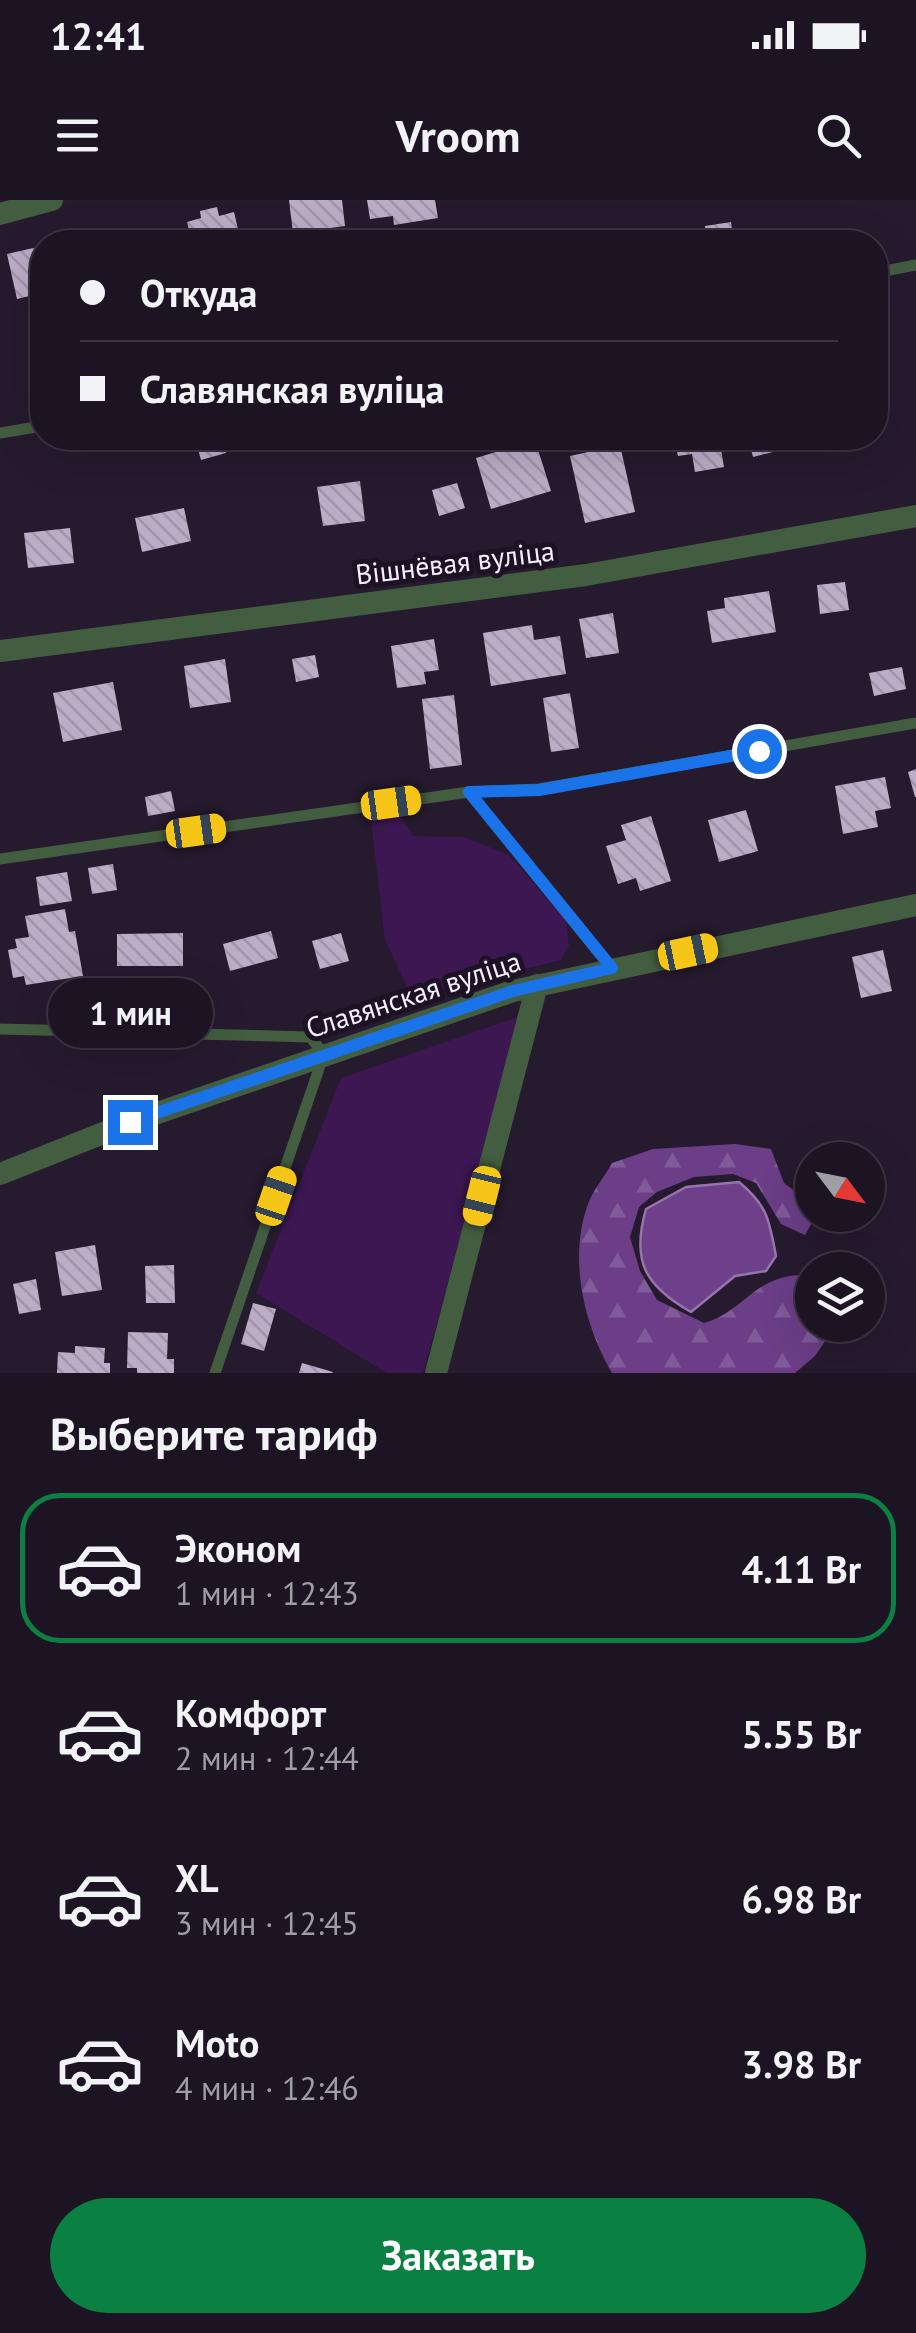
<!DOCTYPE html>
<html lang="ru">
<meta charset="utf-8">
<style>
:root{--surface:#1c1422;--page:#29212f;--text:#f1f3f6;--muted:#a09ea5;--line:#3a3340;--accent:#0b8043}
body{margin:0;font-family:"PT Sans",sans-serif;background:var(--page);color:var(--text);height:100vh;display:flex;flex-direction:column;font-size:38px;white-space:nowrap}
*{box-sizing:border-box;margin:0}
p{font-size:32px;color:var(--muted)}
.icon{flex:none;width:55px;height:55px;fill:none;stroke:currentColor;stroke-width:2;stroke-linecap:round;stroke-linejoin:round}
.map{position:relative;height:1173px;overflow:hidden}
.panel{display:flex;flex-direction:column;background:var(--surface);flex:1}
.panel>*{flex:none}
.top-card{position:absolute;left:30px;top:30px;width:858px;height:220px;border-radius:40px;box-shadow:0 10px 40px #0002,0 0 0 2px var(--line);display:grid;align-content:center;height:220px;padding:0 50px;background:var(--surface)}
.needle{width:65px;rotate:122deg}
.tools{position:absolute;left:795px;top:942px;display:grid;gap:20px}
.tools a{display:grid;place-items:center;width:90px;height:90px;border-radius:50%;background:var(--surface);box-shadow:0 10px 40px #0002,0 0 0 2px var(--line);font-size:50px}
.end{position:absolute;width:45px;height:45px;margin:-22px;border:12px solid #1a73e8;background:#fff;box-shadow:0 0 0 5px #fff}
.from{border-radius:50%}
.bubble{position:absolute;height:70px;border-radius:35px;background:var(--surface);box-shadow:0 10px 40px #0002,0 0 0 2px var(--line);font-size:32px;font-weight:800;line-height:70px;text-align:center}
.car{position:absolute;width:30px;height:60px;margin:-30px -15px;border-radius:12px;box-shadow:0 0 8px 2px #0007;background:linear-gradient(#f5c518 24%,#345 0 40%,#f5c518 0 76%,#345 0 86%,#f5c518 0)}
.top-card b{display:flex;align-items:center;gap:35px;height:95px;font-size:38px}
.top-card b+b{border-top:2px solid var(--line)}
.top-card i{width:25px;height:25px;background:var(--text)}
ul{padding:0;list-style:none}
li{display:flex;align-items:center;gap:30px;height:150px;margin:0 20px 15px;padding:0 30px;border:5px solid transparent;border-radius:40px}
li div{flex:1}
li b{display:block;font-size:38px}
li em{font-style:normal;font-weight:800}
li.on{border-color:var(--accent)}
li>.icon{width:90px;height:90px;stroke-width:1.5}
h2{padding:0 50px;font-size:45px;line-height:120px}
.cta{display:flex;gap:20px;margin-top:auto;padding:20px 50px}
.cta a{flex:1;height:115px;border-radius:60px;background:var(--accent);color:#fff;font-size:40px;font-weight:800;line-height:115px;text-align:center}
.status{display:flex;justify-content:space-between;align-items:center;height:70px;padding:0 50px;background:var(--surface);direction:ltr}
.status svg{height:28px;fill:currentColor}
header{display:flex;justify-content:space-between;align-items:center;height:130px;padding:0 50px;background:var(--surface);font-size:45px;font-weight:800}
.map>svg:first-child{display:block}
</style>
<div class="status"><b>12:41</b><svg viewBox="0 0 49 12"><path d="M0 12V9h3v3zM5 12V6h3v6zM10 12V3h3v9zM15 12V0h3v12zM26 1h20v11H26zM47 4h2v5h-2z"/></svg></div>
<header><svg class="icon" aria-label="menu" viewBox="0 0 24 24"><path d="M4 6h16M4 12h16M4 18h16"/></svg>Vroom<svg class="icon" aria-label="search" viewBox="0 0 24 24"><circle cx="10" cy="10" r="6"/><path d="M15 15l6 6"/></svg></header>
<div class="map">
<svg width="916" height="1173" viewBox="0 0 916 1173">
<defs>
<pattern id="forest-firs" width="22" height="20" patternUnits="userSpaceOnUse" patternTransform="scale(2.5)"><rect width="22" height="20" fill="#6b3e87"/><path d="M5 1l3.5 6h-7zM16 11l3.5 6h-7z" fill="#815a99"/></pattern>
<pattern id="building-back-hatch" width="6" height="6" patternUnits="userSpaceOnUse" patternTransform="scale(2.5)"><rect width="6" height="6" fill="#bcadc7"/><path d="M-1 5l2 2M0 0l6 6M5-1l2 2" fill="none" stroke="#a094a8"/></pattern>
</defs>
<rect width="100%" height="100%" fill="#261a2e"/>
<g fill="#3d1752">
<path d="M 398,611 L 413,636 L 464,637 L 509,655 L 566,721 L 569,746 L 561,760 L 412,797 L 385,740 L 371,621 Z"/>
<path d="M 521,816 L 423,1173 L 387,1173 L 256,1093 L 341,878 Z"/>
</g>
<path fill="url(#forest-firs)" d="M 735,944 L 771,949 L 784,983 L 812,1004 L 812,1015 L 816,1015 L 805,1035 L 781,1024 L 756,983 L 733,974 L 694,977 L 657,992 L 639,1007 L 630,1037 L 640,1071 L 657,1100 L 704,1123 C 746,1111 754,1073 808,1075 L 812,1081 L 812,1125 L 836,1125 L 815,1156 L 795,1173 L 612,1173 C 584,1125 568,1059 588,1004 C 593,990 605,976 612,963 L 653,949 Z"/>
<path fill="#6d4089" stroke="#9674ac" stroke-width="2.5" d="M 739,982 C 768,1006 769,1020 776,1056 L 766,1071 L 735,1076 L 691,1112 C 645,1086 631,1061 646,1009 L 686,987 Z"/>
<g fill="url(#building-back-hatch)">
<path d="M 289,0 L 342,0 L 345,26 L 293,33 Z"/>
<path d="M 367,0 L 435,0 L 438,18 L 394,25 L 393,16 L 370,19 Z"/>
<path d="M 217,7 L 219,16 L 234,12 L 241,42 L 192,42 L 187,22 L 201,18 L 200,11 Z"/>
<path d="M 731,22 L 734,42 L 707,42 L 705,26 Z"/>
<path d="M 42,46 L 42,93 L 17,99 L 7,54 Z"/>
<path d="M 195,238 L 222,238 L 226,253 L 201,260 Z"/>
<path d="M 674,238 L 719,238 L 724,267 L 695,272 L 692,254 L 678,256 Z"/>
<path d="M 748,238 L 791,238 L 793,247 L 753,257 Z"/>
<path d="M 535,240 L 551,291 L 491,309 L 476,258 Z"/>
<path d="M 620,245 L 635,312 L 585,323 L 570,256 Z"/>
<path d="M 360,281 L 365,321 L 323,326 L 317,287 Z"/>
<path d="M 457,283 L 465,308 L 439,316 L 432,290 Z"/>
<path d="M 184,308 L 191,341 L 142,352 L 135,318 Z"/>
<path d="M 70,328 L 74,363 L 28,368 L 24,333 Z"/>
<path d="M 845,382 L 849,410 L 820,414 L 817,385 Z"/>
<path d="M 769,391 L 776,432 L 712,443 L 707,411 L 725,408 L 724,398 Z"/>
<path d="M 613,413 L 619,453 L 586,458 L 579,419 Z"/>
<path d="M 532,425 L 534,440 L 560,436 L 566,474 L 491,486 L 483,433 Z"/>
<path d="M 434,439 L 439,470 L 424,472 L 426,484 L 397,488 L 391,446 Z"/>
<path d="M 315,455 L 319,477 L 296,482 L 292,459 Z"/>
<path d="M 225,459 L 231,502 L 190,508 L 184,466 Z"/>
<path d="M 902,467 L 906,489 L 874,496 L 869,473 Z"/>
<path d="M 113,482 L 122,530 L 63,542 L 53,493 Z"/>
<path d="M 570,493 L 579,548 L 551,552 L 543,498 Z"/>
<path d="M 454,495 L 462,565 L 430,569 L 422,499 Z"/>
<path d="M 916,569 L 916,597 L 915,597 L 908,572 Z"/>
<path d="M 885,577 L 891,608 L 875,611 L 878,627 L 843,634 L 835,586 Z"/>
<path d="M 171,591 L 175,611 L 148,616 L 145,597 Z"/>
<path d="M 746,610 L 758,651 L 719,662 L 708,620 Z"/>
<path d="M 651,616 L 671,681 L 640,691 L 636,678 L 618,684 L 606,646 L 626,640 L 621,625 Z"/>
<path d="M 113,664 L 117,690 L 92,694 L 88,668 Z"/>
<path d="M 67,672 L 72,701 L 40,706 L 36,677 Z"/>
<path d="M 65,709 L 69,732 L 75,731 L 83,776 L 26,785 L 24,776 L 13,778 L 8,750 L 17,748 L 15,739 L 29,737 L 25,716 Z"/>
<path d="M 271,731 L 278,758 L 230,771 L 223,744 Z"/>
<path d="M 183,733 L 183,766 L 117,766 L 117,734 Z"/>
<path d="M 341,733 L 349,761 L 320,769 L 312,741 Z"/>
<path d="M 883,750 L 892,791 L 861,798 L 852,757 Z"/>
<path d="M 95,1045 L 102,1090 L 62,1096 L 55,1052 Z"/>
<path d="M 174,1065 L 175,1103 L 146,1103 L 145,1066 Z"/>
<path d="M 36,1079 L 41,1110 L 19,1114 L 13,1084 Z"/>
<path d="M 253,1103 L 276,1109 L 264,1151 L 241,1144 Z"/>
<path d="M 128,1132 L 168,1133 L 167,1159 L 174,1159 L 174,1173 L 137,1173 L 137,1168 L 127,1168 Z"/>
<path d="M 75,1146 L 105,1148 L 104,1163 L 110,1163 L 110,1173 L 57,1173 L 58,1152 L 75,1153 Z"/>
<path d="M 302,1163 L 333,1172 L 333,1173 L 299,1173 Z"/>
</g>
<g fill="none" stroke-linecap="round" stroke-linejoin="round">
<g stroke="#435d40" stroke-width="11">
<path d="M 875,73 L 916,65"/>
<path d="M 0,233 L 42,226"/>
<path d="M 469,592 L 612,769"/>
<path d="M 0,659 L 469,592 L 539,589 L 916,523"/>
<path d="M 0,829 L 310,837 L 324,854 L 215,1173"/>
</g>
<g stroke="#435d40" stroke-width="22">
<path d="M 0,14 L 52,0"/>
<path d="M 0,451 L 586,375 L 916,316"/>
<path d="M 0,974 L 131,922 L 513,791 L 916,705"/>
<path d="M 436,1173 L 537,785"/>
</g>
</g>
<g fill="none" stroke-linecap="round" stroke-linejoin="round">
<path stroke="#1a73e8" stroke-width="12" d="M 130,922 L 513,791 L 612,768 L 469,592 L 539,590 L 759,551"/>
</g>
<g text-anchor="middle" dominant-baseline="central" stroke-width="10" stroke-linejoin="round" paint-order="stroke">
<g font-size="28" fill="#f7effd" stroke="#1d1124">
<text transform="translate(455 362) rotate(-7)">Вішнёвая вуліца</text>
<text transform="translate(413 794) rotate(-18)">Славянская вуліца</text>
</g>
</g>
</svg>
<div class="tools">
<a><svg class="needle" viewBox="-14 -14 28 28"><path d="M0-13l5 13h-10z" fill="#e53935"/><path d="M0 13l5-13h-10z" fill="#a09ea5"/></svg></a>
<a><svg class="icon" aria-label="layers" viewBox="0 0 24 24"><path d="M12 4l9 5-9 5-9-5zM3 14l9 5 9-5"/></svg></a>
</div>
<i class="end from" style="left:759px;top:551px"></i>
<i class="end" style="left:130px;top:922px"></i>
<div class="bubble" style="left:48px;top:778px;width:165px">1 мин</div>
<i class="car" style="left:391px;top:603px;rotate:82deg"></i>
<i class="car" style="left:196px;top:631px;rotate:82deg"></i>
<i class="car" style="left:688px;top:752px;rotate:78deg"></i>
<i class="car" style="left:276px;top:996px;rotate:19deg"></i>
<i class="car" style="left:482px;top:996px;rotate:194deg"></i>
<div class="top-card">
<b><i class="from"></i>Откуда</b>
<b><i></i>Славянская вуліца</b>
</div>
</div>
<section class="panel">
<h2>Выберите тариф</h2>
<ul>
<li class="on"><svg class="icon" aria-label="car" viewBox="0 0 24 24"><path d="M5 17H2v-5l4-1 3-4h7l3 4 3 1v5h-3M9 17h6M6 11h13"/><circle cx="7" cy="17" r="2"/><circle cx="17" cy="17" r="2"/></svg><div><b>Эконом</b><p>1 мин · 12:43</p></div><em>4.11 Br</em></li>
<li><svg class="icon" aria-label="car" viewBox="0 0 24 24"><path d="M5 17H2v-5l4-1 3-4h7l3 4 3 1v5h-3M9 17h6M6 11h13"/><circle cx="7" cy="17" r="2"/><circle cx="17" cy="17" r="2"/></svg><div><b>Комфорт</b><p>2 мин · 12:44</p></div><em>5.55 Br</em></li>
<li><svg class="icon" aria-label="car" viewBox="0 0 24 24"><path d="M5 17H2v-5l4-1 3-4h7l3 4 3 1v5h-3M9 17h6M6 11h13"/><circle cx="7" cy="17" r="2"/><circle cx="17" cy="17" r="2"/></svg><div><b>XL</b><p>3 мин · 12:45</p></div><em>6.98 Br</em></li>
<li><svg class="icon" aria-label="car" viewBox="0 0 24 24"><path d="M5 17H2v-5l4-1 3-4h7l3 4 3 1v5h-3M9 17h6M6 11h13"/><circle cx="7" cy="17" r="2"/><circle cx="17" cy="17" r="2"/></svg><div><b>Moto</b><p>4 мин · 12:46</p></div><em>3.98 Br</em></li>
</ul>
<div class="cta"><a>Заказать</a></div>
</section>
